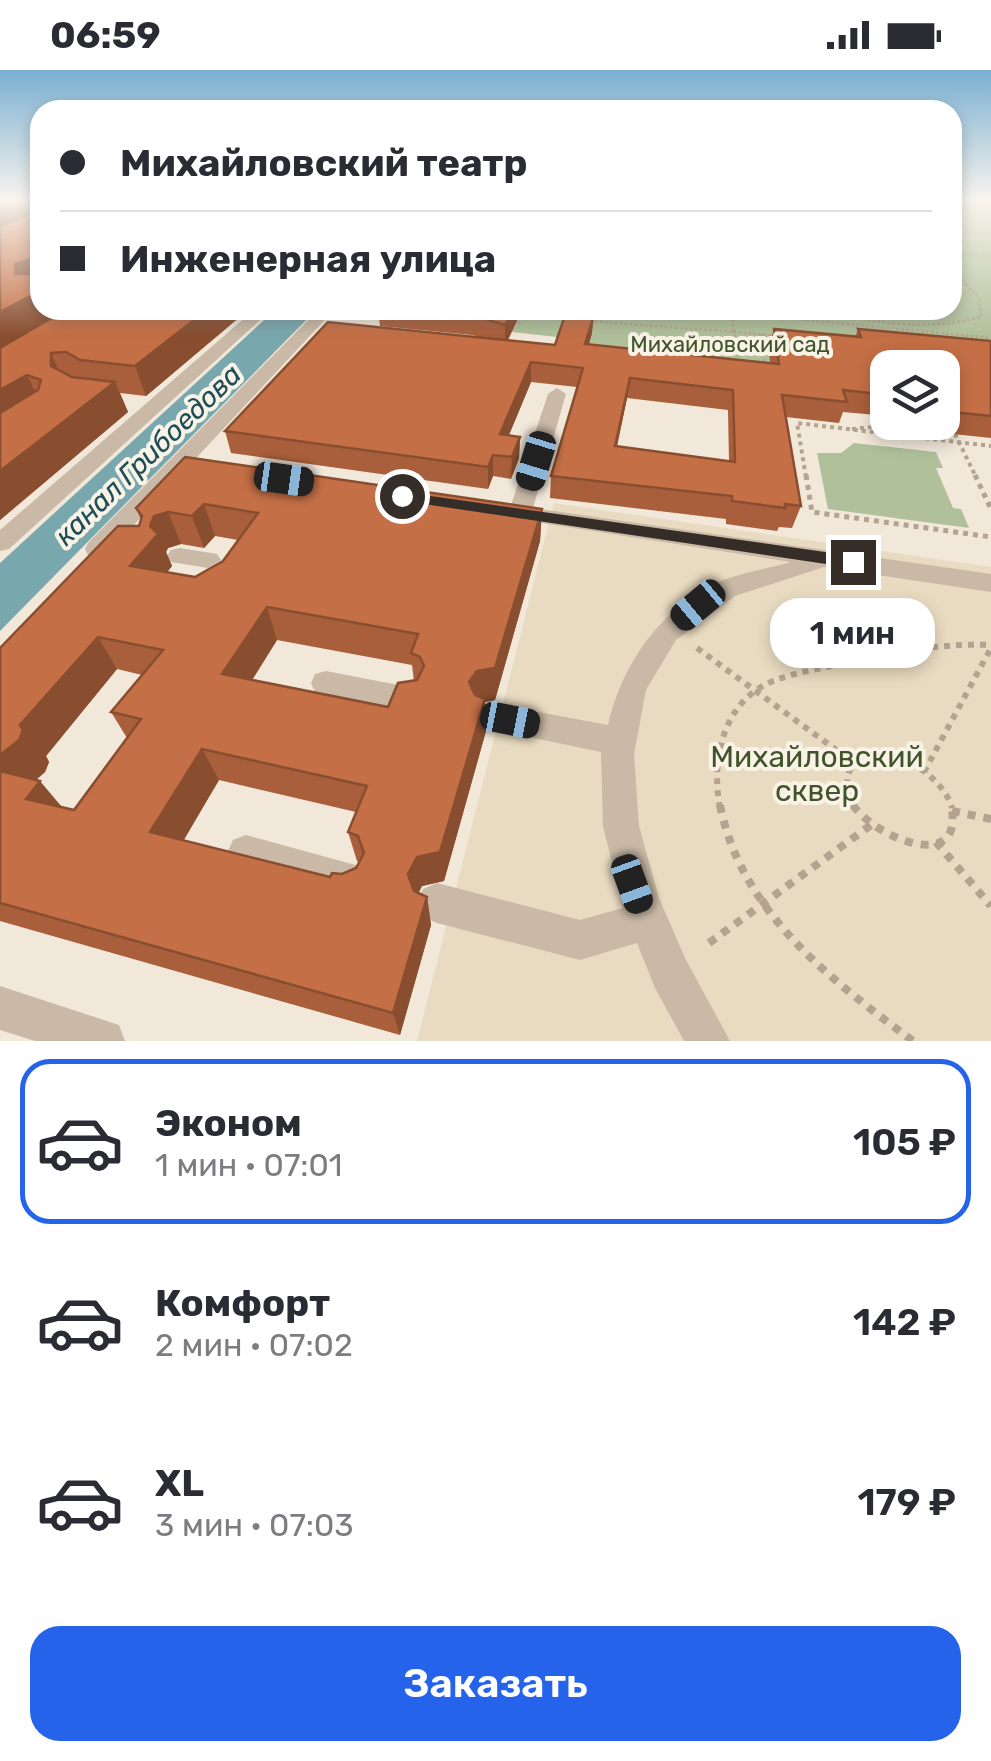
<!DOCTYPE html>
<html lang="ru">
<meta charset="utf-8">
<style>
:root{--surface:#fff;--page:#f2f2f3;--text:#2b2b33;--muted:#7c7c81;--line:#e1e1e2;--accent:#2563eb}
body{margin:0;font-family:Rubik,sans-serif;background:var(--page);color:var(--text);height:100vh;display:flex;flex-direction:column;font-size:38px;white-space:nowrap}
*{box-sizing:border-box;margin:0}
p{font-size:32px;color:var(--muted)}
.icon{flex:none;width:55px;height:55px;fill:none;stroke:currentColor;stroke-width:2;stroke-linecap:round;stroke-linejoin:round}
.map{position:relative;height:971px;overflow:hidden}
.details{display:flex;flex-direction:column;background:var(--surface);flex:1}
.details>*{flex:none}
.top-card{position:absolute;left:30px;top:30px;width:932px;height:220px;border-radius:30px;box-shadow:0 5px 15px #0003;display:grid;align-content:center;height:220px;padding:0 30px;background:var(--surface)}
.buttons{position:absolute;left:870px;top:280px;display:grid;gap:20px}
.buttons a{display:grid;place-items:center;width:90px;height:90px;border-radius:20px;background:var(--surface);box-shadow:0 5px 15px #0003;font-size:50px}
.end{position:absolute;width:45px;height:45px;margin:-22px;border:12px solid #352d27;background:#fff;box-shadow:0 0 0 5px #fff}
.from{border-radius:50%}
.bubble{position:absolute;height:70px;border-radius:30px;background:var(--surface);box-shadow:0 5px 15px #0003;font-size:32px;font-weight:600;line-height:70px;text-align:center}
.car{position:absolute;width:30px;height:60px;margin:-30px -15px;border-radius:12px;box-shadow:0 0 8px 2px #0007;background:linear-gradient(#222 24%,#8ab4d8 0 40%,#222 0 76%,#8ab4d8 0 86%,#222 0)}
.top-card b{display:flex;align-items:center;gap:35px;height:95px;font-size:38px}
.top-card b+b{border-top:2px solid var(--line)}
.top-card i{width:25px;height:25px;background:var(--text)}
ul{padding:18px 0 0;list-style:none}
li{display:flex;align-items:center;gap:30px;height:165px;margin:0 20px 15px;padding:0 10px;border:5px solid transparent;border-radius:30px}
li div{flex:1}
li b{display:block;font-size:38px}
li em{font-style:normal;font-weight:600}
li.active{border-color:var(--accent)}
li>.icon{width:90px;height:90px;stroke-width:1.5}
.action{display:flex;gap:20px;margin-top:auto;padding:20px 30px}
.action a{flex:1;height:115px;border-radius:30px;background:var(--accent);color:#fff;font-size:40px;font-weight:600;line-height:115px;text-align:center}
.status{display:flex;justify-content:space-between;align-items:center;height:70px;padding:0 50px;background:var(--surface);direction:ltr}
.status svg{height:28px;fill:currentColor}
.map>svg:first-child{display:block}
</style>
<div class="status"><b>06:59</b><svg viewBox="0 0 49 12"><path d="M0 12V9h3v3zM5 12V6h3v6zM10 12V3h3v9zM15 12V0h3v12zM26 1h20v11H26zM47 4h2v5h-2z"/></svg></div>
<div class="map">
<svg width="991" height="971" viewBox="0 0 991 971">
<rect width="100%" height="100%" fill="#f1e8da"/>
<g fill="#b0c09a">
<path d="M 953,130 L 991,130 L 991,296 L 768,279 L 773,317 L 610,296 L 575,269 L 512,262 L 517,252 L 405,240 L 952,240 Z"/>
<path d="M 854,373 L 936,382 L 943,398 L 936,398 L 953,438 L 961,439 L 969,458 L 828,439 L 817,383 L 841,383 Z"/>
</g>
<path fill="#e9dbc1" d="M 554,433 L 991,497 L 991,971 L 417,971 Z"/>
<path fill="#79a7ae" d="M 275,240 L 316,240 L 0,561 L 0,493 Z"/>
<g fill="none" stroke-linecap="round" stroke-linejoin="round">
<g stroke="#b4a390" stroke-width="2.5" stroke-dasharray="2.5 2.5" stroke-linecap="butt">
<path d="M 952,134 L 991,136"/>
<path d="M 952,184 L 991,186"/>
<path d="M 829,240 C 880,255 929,261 981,247 L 979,228 L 952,200"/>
<path d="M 732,243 L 991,268"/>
<path d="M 515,245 L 569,249"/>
<path d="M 590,251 L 734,262 L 732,240"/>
<path d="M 519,254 L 525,240"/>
<path d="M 762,264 L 765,293"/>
<path d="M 740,292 L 734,262 L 777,266"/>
</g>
<g stroke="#b4a390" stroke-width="4" stroke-dasharray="4 4" stroke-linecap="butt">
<path d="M 764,290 L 765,297"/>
<path d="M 852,359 L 904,354"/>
<path d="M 955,364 L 976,407"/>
<path d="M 806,407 L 797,353 L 991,376"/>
</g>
<g stroke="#b4a390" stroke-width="5" stroke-dasharray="5 5" stroke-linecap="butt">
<path d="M 806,405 L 812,442 L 991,467"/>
<path d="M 975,405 L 991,439"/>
</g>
<g stroke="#b4a390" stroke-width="6" stroke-dasharray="6 6" stroke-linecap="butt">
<path d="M 697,578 L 854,693"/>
<path d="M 924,702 L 991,578"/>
<path d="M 720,738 C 711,691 722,633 771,612 C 794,602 821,599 846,593 C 894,582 941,573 991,575"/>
<path d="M 855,738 C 846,722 844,708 854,692 C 861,690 870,685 877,684 C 905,682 945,711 952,738"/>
</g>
<g stroke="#b4a390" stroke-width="8" stroke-dasharray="8 8" stroke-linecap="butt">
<path d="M 720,735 C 741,842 831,910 913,971"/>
<path d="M 853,735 C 875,768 966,805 951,735"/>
<path d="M 952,741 L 991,749"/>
<path d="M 936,772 L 991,836"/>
<path d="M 709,873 L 871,755"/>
</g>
<g fill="#c9b9a6" fill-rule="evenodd">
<path d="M 254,240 L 271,240 L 9,479 L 0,481 L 0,460 Z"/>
<path d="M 318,240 L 334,240 L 106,485 L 88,485 L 85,479 L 88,473 Z"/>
<path d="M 557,318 L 566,324 L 533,438 L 991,504 L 991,522 L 824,497 L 735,526 L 676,570 L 646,620 L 634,684 L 639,756 L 659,828 L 685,888 L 730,971 L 684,971 L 655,918 L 637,873 L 580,890 L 437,853 L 423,847 L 417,833 L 423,819 L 437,813 L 580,850 L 623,838 L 603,756 L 601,682 L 490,659 L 479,655 L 474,646 L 479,637 L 490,633 L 608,655 C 622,594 659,541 716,513 C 739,503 767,499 791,492 L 503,447 L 499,442 L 511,435 L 548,324 Z"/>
<path d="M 180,478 L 217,484 L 221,490 L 208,498 L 171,492 L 167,486 L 171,480 Z"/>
<path d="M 326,601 L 409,617 L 420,621 L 424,630 L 420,639 L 409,643 L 315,622 L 311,613 L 315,604 Z"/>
<path d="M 246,765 L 363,797 L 369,810 L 363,823 L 350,829 L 233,796 L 227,783 L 233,770 Z"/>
<path d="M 0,916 L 119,955 L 125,971 L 35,971 L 0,960 Z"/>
</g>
</g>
<g fill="#a95f3b" fill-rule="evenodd">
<path d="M 0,130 L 40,130 L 40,240 L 248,240 L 146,326 L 120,323 L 128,342 L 0,450 L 0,278 L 57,245 L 0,277 Z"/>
<path d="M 378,240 L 518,240 L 517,251 L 508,270 L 555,275 L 592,263 L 589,274 L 770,293 L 768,278 L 774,259 L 855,267 L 858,259 L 991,271 L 991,368 L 906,359 L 903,352 L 942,352 L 942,298 L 888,298 L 888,346 L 843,342 L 839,353 L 786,347 L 801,436 L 792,458 L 779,457 L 777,461 L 726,454 L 726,449 L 550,428 L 551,406 L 577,317 L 531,312 L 509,365 L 520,367 L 519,388 L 511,409 L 493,406 L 488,419 L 231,383 L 225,361 L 480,267 L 472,265 L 380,256 ZM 627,328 L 728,340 L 729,391 L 617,377 Z"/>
<path d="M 185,387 L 542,439 L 540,471 L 495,630 L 485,632 L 486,661 L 444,811 L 422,816 L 418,823 L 427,827 L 431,855 L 400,965 L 0,851 L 0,578 L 139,456 L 141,450 L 136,438 ZM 215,466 L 238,470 L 223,491 L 195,507 L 167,502 L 172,496 L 166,482 L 168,478 L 181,474 L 204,478 ZM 277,570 L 412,595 L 414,611 L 388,637 L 252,610 ZM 117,599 L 142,605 L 111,642 L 127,668 L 74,740 L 63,738 L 36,710 L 45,702 L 49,692 L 46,686 ZM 219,710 L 356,742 L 348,762 L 357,791 L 359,792 L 356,798 L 342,804 L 330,807 L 183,770 Z"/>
</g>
<g fill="#894e30">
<path d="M 0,130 L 30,130 L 39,152 L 0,168 Z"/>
<path d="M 31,189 L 40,221 L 40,240 L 55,240 L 57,245 L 0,277 L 0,242 L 15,194 Z"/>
<path d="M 207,240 L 248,240 L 146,326 L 135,296 Z"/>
<path d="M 513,240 L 518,240 L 517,251 L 505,275 L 505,255 Z"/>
<path d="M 594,245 L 592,263 L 583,293 L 585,274 Z"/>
<path d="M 51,283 L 64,312 L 51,296 Z"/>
<path d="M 531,292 L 531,312 L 500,386 L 500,364 Z"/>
<path d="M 27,305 L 42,335 L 0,362 L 0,320 Z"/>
<path d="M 630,308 L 627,328 L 612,398 L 615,376 Z"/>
<path d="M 115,312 L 128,342 L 0,450 L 0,401 Z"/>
<path d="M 520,367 L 519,388 L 511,409 L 512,387 Z"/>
<path d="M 493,385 L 493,406 L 488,419 L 488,397 Z"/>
<path d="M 204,434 L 215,466 L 204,478 L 192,446 Z"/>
<path d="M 542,439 L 540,471 L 495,630 L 485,632 L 486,661 L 444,811 L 422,816 L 414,832 L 408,804 L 469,612 Z"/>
<path d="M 168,442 L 181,474 L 168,478 L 166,482 L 172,496 L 146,528 L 130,496 L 154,446 Z"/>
<path d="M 267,537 L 277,570 L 236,636 L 222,604 Z"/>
<path d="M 98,567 L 117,599 L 46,686 L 49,692 L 45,702 L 14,728 L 0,713 L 0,685 L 20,655 Z"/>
<path d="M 202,679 L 219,710 L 171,792 L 150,762 Z"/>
<path d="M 40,711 L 66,742 L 26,729 Z"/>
<path d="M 427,827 L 431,855 L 400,965 L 393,943 Z"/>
</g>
<g fill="#c46f45" stroke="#894e30" stroke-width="2.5" fill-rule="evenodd">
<path d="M 10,130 L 29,130 L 0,141 L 0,133 Z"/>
<path d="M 30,130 L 40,130 L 40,221 L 0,242 L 0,156 L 32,144 L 35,133 ZM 31,189 L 31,204 L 15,204 L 15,194 Z"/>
<path d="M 59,240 L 207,240 L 135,296 L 80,290 L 66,282 L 51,283 L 51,296 L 72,307 L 115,312 L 0,401 L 0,343 L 38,320 L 41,310 L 27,305 L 0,320 L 0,278 L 60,243 Z"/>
<path d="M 423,240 L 513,240 L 505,255 L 472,245 Z"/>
<path d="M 566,242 L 594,245 L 585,274 L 779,294 L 774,259 L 861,267 L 858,259 L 991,271 L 991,346 L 942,341 L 942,298 L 888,298 L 888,325 L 843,320 L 847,332 L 782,325 L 801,436 L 785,434 L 785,438 L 732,431 L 732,426 L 551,406 L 583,298 L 531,292 L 500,364 L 520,367 L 512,387 L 493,385 L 488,397 L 225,361 L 328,252 L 555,275 ZM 630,308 L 733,320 L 735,392 L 615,376 Z"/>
<path d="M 185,387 L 542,439 L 495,598 L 477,601 L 469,612 L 475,625 L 485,629 L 440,782 L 417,787 L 408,804 L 414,821 L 427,827 L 393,943 L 0,833 L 0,701 L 40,711 L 26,729 L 74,740 L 141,649 L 111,642 L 163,580 L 98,567 L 20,655 L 23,660 L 19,670 L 0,685 L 0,578 L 118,456 L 139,456 L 142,446 L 136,438 ZM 204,434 L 258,443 L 223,491 L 195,507 L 130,496 L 158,464 L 150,456 L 154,446 L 168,442 L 192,446 ZM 267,537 L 418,564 L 411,583 L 420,587 L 424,596 L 417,610 L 398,613 L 388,637 L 222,604 ZM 202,679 L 367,716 L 348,762 L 358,766 L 364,783 L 356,798 L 342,804 L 332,803 L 330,807 L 150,762 Z"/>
</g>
<linearGradient id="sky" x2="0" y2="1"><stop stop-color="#7bafd1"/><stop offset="0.49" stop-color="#f9f5ee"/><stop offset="1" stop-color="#f9f5ee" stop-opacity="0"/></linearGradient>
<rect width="991" height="266" fill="url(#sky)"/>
<path fill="#352d27" d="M 402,422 L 853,486 L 861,492 L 853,498 L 397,430 L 395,426 Z"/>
<g text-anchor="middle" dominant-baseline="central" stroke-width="8" stroke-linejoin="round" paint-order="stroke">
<g font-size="22" fill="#41532b" stroke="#f9f2e6">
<text x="730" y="274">Михайловский сад</text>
</g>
<g font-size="28" font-style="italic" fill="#1d4d56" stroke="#f9f2e6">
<text transform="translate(148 385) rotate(-44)">канал Грибоедова</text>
</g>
<g font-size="30" fill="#41532b" stroke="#f9f2e6">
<text x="817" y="687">Михайловский<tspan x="817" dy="34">сквер</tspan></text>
</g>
</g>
</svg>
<div class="buttons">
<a><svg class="icon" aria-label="layers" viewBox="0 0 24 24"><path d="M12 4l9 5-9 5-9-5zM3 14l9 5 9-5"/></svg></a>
</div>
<i class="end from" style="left:402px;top:426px"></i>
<i class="end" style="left:853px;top:492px"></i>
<div class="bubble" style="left:770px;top:528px;width:165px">1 мин</div>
<i class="car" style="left:536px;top:391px;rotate:197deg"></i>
<i class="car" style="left:284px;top:409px;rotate:98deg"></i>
<i class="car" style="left:698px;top:535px;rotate:230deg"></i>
<i class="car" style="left:510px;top:650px;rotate:101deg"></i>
<i class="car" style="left:632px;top:814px;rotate:160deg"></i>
<div class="top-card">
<b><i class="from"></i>Михайловский театр</b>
<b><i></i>Инженерная улица</b>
</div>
</div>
<section class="details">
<ul>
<li class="active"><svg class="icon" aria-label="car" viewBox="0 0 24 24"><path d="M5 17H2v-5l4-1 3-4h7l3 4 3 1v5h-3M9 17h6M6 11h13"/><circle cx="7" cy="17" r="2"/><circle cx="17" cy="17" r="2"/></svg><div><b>Эконом</b><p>1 мин · 07:01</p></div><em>105 ₽</em></li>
<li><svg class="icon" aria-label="car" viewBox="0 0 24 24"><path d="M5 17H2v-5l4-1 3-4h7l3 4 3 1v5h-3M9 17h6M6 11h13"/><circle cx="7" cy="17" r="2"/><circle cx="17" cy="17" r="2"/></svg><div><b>Комфорт</b><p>2 мин · 07:02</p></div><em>142 ₽</em></li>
<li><svg class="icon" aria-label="car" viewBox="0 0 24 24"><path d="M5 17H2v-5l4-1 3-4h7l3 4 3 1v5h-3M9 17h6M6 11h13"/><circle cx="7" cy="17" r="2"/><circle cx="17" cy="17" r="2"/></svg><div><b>XL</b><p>3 мин · 07:03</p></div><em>179 ₽</em></li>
</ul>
<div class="action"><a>Заказать</a></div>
</section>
